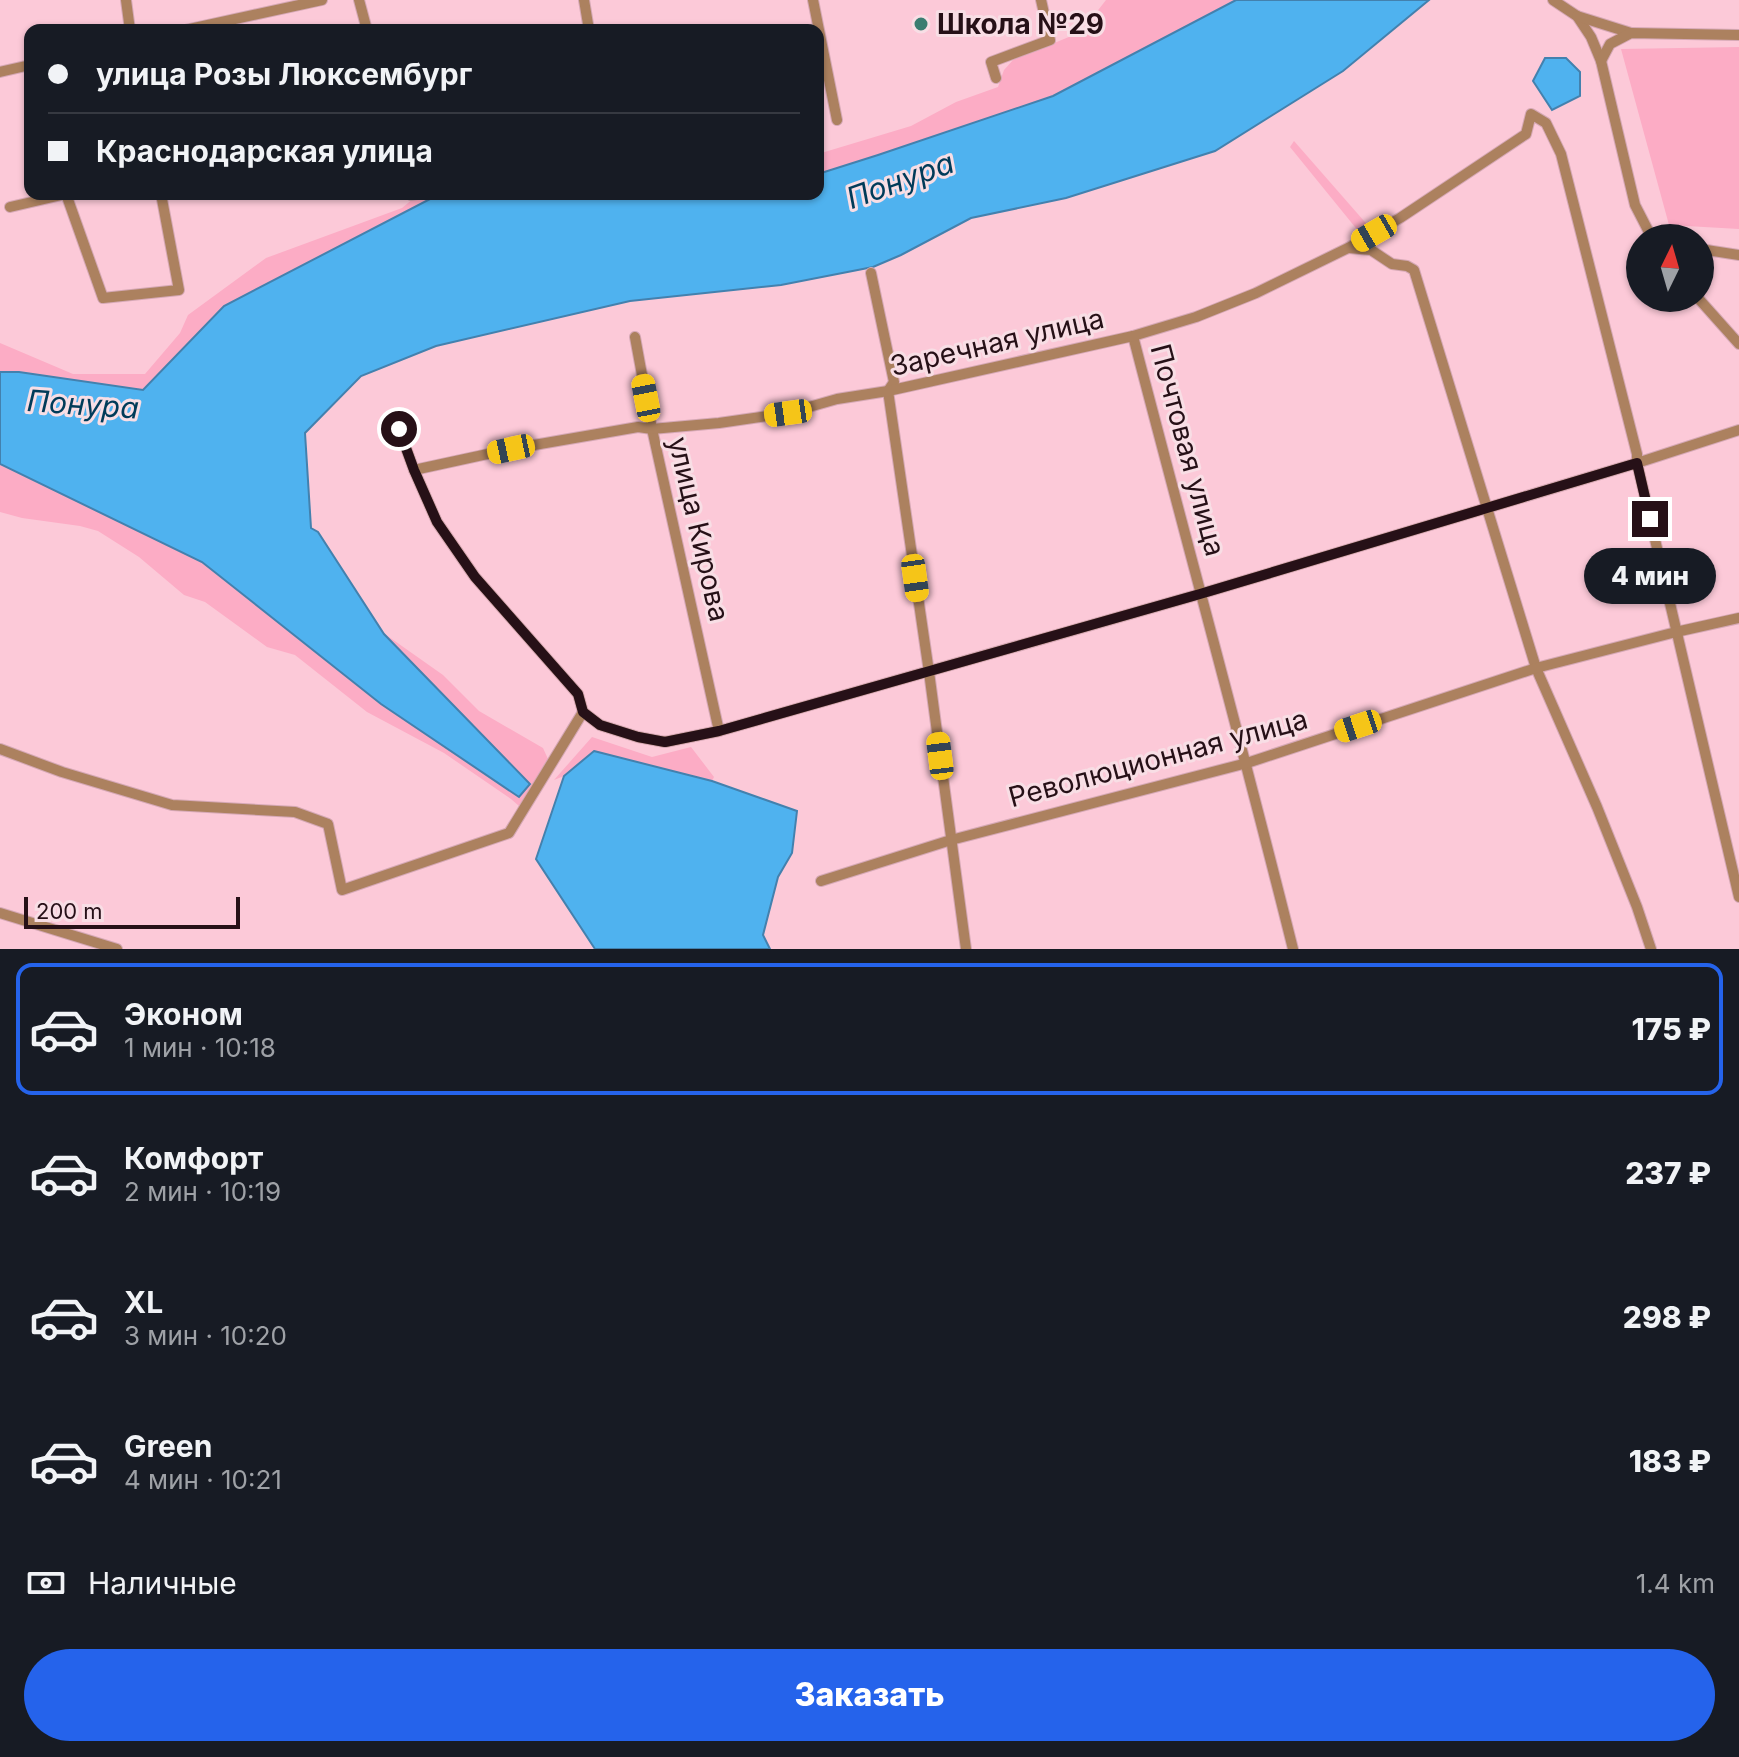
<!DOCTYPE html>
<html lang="ru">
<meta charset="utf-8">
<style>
:root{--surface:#171b24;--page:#20242c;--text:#f1f3f6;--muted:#9ea1a6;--line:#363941;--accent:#2563eb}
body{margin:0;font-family:Inter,sans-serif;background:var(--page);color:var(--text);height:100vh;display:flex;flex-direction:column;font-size:30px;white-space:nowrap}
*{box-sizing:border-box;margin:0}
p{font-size:26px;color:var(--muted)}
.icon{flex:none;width:44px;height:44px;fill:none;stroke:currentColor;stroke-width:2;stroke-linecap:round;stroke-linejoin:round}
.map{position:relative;height:949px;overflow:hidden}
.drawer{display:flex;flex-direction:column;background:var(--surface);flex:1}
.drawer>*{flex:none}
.guide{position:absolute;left:24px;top:24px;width:800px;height:176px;border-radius:16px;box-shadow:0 2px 6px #0004;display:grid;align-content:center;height:176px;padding:0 24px;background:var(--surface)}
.needle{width:52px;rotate:5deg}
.controls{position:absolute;left:1626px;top:224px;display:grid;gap:16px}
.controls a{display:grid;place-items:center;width:88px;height:88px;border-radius:50%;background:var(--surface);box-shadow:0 2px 6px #0004;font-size:40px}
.scale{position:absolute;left:24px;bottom:20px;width:216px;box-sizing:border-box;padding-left:8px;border:4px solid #261017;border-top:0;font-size:22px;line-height:28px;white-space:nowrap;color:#261017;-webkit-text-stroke:6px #f8dee5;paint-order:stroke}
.end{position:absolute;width:36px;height:36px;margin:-18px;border:10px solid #261017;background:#fff;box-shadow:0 0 0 4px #fff}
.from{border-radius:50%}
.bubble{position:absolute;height:56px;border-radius:28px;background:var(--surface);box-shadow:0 2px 6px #0004;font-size:26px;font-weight:800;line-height:56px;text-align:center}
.car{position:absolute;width:24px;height:48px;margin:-24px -12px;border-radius:10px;box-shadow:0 0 6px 2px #0007;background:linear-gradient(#f5c518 24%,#345 0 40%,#f5c518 0 76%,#345 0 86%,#f5c518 0)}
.guide b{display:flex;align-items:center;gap:28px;height:76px;font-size:30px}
.guide b+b{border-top:2px solid var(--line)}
.guide i{width:20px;height:20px;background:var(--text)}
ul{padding:14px 0 0;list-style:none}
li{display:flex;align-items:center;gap:24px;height:132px;margin:0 16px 12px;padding:0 8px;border:4px solid transparent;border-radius:16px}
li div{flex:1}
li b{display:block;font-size:30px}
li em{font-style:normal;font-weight:800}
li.selected{border-color:var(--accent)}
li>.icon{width:72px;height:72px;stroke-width:1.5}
.pay{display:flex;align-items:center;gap:20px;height:88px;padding:0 24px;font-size:30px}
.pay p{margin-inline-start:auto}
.action{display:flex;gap:16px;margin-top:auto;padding:16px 24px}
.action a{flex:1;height:92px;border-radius:48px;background:var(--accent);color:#fff;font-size:32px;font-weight:800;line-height:92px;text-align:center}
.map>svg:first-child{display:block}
</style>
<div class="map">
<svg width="1739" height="949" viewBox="0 0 1739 949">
<rect width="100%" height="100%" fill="#fcc9d8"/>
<g fill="#fcacc5">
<path d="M 1106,0 L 1236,0 L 1053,96 L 878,155 L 818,174 L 818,154 L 911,126 L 956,102 L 998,87 L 1004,70 L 1013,60 L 1081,32 Z"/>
<path d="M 1739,47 L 1739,229 L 1669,225 L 1621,49 Z"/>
<path d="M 1294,141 L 1378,237 L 1368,243 L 1290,147 Z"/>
<path d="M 416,194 L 452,194 L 430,199 L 224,306 L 142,390 L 19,372 L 0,372 L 0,343 L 73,374 L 145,374 L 180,333 L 188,315 L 266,258 L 402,208 L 414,198 Z"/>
<path d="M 0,464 L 202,562 L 381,704 L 519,797 L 530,785 L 382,632 L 443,675 L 479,711 L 543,748 L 548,759 L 519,806 L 511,799 L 444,753 L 367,712 L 295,655 L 267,647 L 205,602 L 184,595 L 139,557 L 98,531 L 80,526 L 22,518 L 0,512 Z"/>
<path d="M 592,737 L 652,757 L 691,747 L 714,777 L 712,781 L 594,751 L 564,776 L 554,780 Z"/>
</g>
<g fill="#4fb2ef" stroke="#4381ae" stroke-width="2">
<path d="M 1236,0 L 1429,0 L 1343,71 L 1215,151 L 1066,198 L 971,218 L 901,255 L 873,267 L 781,285 L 630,301 L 436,346 L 361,376 L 305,433 L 311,528 L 318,532 L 384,634 L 530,784 L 519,797 L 381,704 L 202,562 L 0,464 L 0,372 L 19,372 L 143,390 L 224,306 L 430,199 L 452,194 L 818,194 L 818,174 L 878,155 L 1053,96 Z"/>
<path d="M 1545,58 L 1566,58 L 1580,72 L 1580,96 L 1552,110 L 1533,81 Z"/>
<path d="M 594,751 L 712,781 L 797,811 L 792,853 L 778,877 L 763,935 L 770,949 L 595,949 L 536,859 L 564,776 Z"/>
</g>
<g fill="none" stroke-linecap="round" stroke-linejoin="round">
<g stroke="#d5a8b5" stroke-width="12">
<g id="minor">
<path d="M 126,0 L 130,30"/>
<path d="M 359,0 L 367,30"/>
<path d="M 584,0 L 589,30"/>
<path d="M 813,0 L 837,120"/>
<path d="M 1553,0 L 1577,16 L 1591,37 L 1601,61 L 1635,205 L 1652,238"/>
<path d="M 1577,16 L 1631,33"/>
<path d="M 185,30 L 322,0"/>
<path d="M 1601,61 L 1610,44 L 1631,33 L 1739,35"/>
<path d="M 0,72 L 30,65"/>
<path d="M 996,78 L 991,62 L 1050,40 L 1041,0"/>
<path d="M 411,195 L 417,194"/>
<path d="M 10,207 L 66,194 L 103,298 L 179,290 L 161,194"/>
<path d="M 1349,248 L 1371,250 L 1392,264 L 1407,266 L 1414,270 L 1536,668 L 1597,807 L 1637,907 L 1651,949"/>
<path d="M 1700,249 L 1739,255"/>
<path d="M 871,273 L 894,382 L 888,391 L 929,672 L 966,949"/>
<path d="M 1698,298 L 1739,344"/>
<path d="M 1133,336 C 1186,540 1242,744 1293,949"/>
<path d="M 635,337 L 652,429 L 719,731"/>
<path d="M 399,429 L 414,470 L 437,522 L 475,577 L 578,694 L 583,712"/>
<path d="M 414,470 L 511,449 L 638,427 L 652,429 L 719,423 L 788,413 L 837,399 L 888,391 L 1133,336 L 1196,317 L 1256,293 L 1348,248 L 1400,218 L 1526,134 L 1531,114 L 1546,123 L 1561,154 L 1637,454 L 1637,463 L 1739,897"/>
<path d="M 583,712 L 600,725 L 638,737 L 665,742 L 719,731 L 1200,594 L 1637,463 L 1739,430"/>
<path d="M 0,749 L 62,772 L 172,805 L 295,812 L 328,824 L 342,890 L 509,833 L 583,712"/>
<path d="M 821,881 L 951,840 L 1247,763 L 1536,668 L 1676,632 L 1739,618"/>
<path d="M 0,913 L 117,949"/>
</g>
</g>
<use href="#minor" stroke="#ac815f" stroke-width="10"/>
</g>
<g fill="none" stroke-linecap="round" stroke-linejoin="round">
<path stroke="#261017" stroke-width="10" d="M 399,429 L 414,470 L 437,522 L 475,577 L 578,694 L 583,712 L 600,725 L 638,737 L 665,742 L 719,731 L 1200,594 L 1637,463 L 1650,519"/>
</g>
<circle fill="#3a7d71" stroke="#f8dee5" stroke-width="3" cx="921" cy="24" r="8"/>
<g text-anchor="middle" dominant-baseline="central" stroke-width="6" stroke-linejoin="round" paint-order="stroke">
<g font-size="28" font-weight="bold" fill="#261017" stroke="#f8dee5" text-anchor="start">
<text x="937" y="24">Школа №29</text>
</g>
<g font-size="28" fill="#261017" stroke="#f8dee5">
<text transform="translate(997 342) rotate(-13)">Заречная улица</text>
<text transform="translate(1188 450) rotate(75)">Почтовая улица</text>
<text transform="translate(699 529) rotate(77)">улица Кирова</text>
<text transform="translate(1158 758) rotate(-15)">Революционная улица</text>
</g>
<g font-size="30" font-style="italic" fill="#003b59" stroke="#f8dee5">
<text transform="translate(900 180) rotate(-20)">Понура</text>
<text transform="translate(83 404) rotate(4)">Понура</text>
</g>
</g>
</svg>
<div class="controls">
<a><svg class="needle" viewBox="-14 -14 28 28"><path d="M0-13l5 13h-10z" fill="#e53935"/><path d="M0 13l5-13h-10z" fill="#9ea1a6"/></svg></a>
</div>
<div class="scale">200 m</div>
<i class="end from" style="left:399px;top:429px"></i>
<i class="end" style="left:1650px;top:519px"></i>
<div class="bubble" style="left:1584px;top:548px;width:132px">4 мин</div>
<i class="car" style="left:1374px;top:233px;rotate:240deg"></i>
<i class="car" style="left:646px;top:398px;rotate:349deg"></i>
<i class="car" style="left:788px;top:413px;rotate:262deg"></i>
<i class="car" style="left:511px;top:449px;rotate:258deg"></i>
<i class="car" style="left:915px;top:578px;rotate:172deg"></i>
<i class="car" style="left:1358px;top:726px;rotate:252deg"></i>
<i class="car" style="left:940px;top:756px;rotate:353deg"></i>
<div class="guide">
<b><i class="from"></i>улица Розы Люксембург</b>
<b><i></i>Краснодарская улица</b>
</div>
</div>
<section class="drawer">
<ul>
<li class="selected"><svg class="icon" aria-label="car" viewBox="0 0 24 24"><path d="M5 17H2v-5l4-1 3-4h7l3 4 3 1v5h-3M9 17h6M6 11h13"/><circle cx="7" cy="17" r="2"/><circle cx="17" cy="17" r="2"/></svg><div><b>Эконом</b><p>1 мин · 10:18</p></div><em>175 ₽</em></li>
<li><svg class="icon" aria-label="car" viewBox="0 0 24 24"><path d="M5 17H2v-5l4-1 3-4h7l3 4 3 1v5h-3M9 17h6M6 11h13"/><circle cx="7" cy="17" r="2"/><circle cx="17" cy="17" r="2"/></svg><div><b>Комфорт</b><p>2 мин · 10:19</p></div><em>237 ₽</em></li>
<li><svg class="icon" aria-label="car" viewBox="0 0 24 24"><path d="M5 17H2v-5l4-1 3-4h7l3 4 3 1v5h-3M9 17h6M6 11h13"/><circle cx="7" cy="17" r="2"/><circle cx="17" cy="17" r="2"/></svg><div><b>XL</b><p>3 мин · 10:20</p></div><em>298 ₽</em></li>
<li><svg class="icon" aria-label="car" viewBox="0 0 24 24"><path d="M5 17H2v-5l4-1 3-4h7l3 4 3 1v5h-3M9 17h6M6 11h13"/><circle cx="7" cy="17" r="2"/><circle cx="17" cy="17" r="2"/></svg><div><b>Green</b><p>4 мин · 10:21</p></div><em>183 ₽</em></li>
</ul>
<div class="pay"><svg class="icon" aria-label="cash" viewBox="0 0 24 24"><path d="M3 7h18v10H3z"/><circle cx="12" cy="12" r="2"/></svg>Наличные<p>1.4 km</p></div>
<div class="action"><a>Заказать</a></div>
</section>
